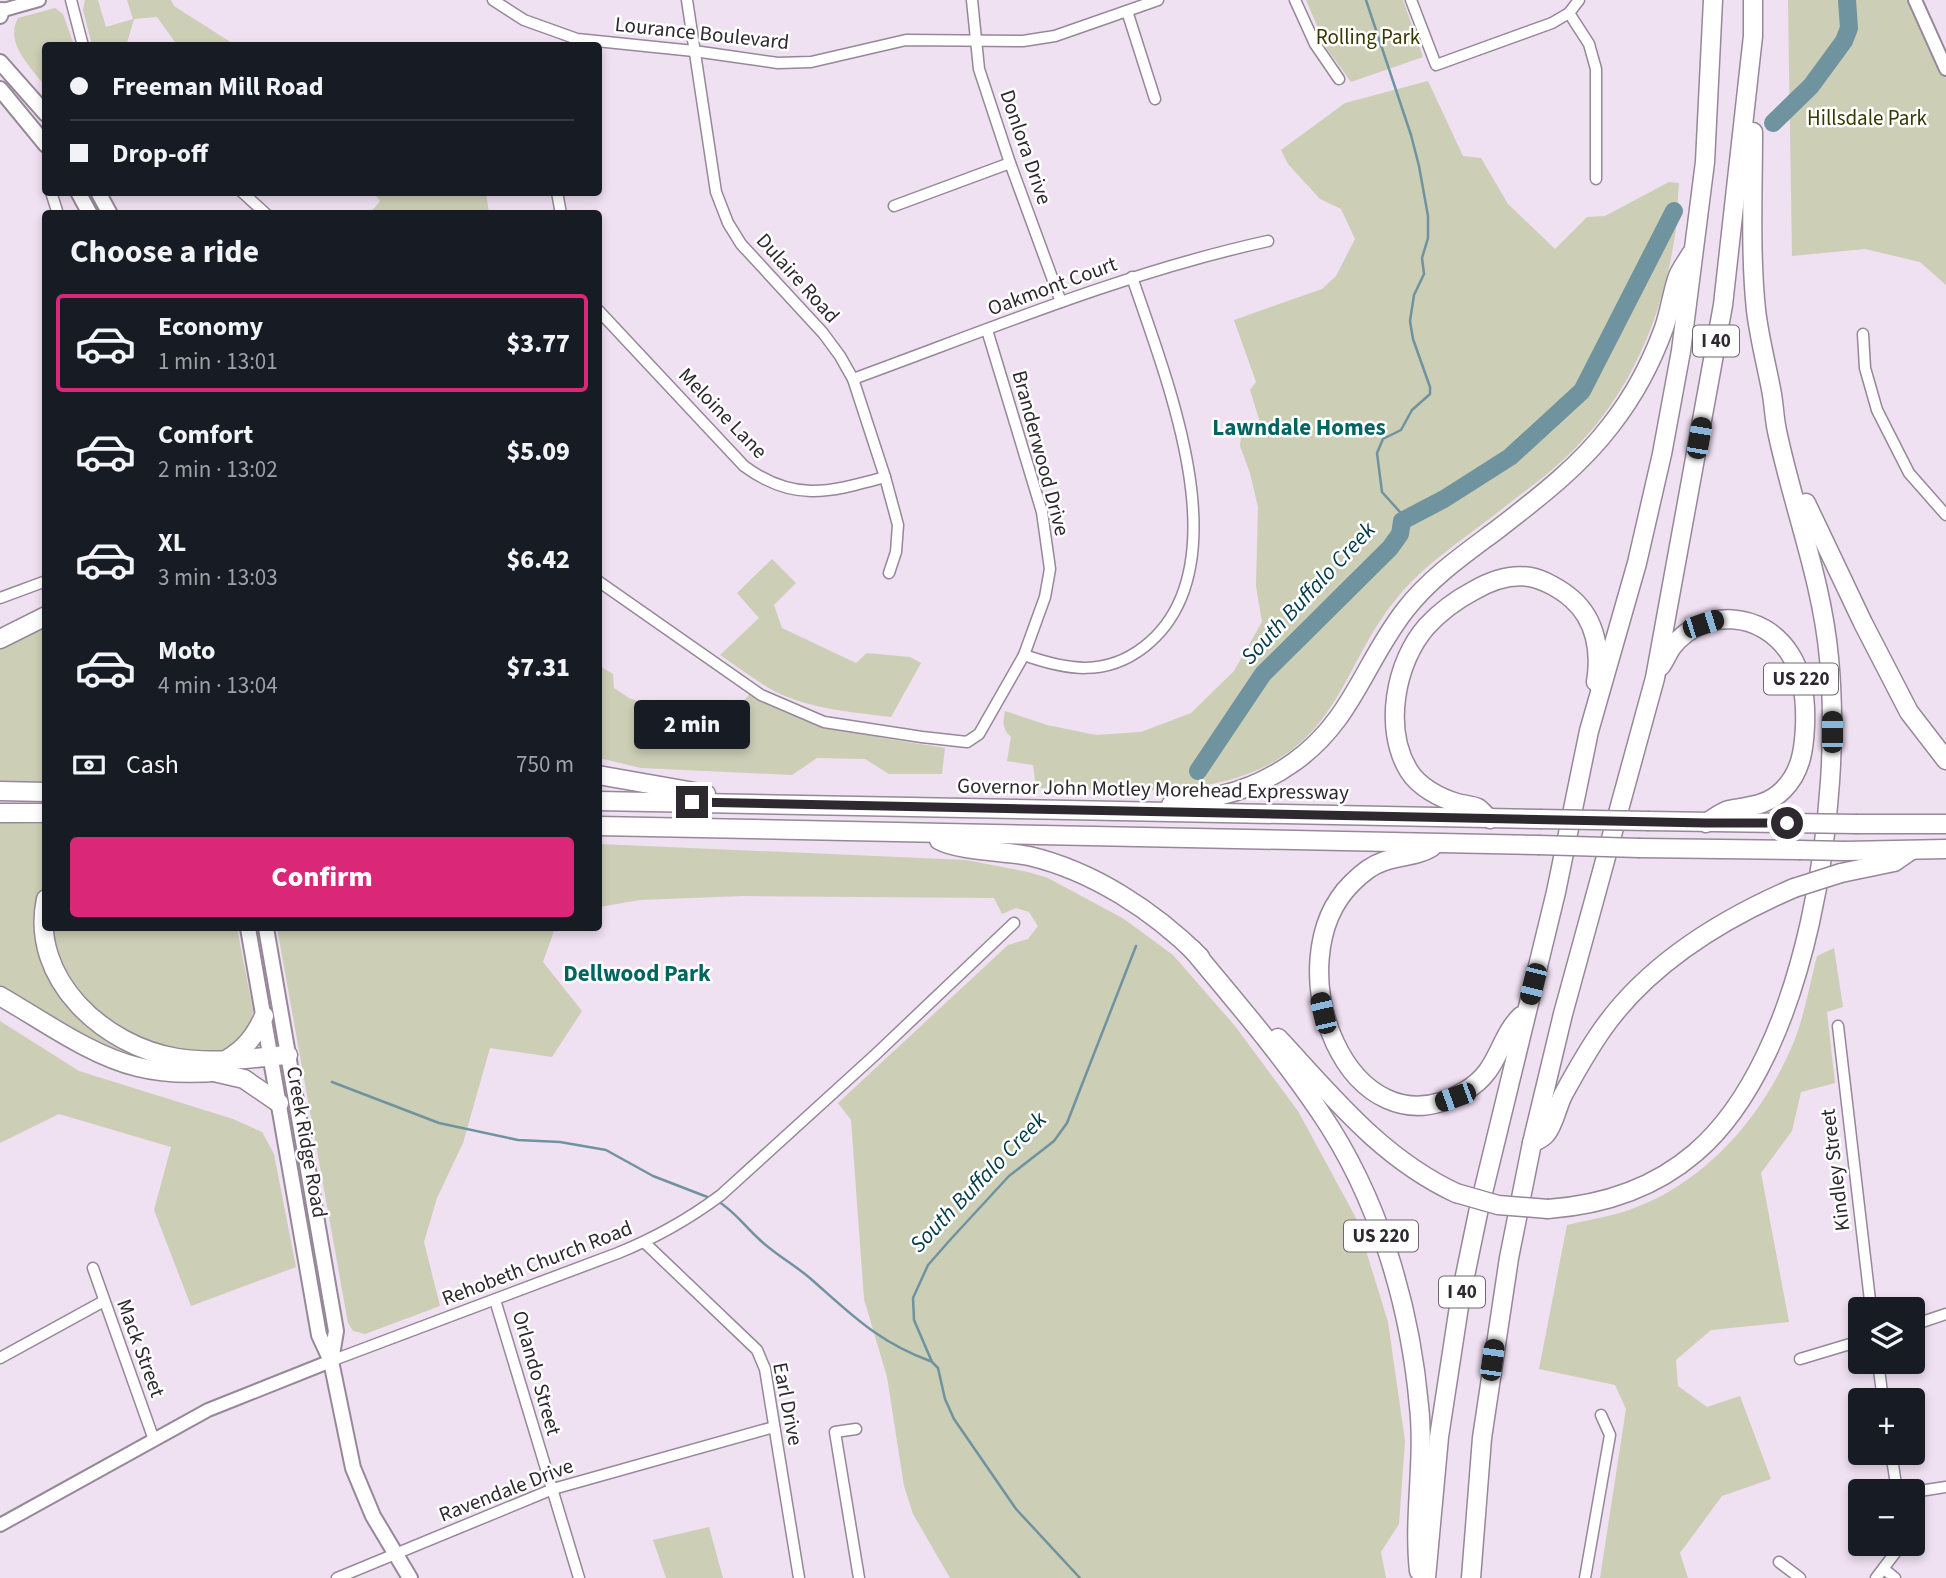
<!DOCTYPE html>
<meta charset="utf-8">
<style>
:root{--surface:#171b24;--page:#20242c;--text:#f1f3f6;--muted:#9ea1a6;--line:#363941;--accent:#db2777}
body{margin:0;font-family:"Source Sans 3",sans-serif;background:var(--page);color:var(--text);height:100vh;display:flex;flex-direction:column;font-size:26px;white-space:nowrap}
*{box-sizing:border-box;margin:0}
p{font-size:23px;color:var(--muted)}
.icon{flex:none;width:38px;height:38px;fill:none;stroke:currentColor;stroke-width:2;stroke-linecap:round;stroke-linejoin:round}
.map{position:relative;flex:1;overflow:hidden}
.side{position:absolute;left:42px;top:210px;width:560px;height:721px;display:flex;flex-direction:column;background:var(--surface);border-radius:7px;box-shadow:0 4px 10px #0003}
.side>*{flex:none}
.banner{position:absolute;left:42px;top:42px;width:560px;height:154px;border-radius:7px;box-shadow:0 4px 10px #0003;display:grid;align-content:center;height:154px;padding:0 28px;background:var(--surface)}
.fabs{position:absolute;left:1848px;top:1297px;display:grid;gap:14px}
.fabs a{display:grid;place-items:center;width:77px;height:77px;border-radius:7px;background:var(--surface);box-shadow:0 4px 10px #0003;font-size:35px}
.end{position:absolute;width:32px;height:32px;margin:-16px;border:9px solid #2e282f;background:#fff;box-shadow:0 0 0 4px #fff}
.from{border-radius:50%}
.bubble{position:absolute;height:49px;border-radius:7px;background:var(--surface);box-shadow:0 4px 10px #0003;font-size:23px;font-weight:800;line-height:49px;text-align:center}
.car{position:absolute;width:21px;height:42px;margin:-21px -10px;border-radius:9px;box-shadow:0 0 5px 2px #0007;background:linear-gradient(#222 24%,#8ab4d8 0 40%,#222 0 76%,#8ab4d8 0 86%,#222 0)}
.banner b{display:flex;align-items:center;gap:24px;height:66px;font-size:26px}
.banner b+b{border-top:2px solid var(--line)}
.banner i{width:18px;height:18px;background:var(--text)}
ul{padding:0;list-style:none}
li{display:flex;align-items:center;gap:21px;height:98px;margin:0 14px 10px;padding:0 14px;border:4px solid transparent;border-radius:7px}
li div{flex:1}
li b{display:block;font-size:26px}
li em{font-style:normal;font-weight:800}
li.selected{border-color:var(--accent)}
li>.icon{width:63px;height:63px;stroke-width:1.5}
h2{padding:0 28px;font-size:32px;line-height:84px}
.pay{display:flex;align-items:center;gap:18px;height:77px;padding:0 28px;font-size:26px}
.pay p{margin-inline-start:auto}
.button{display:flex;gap:14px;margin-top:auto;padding:14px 28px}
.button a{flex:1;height:80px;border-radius:7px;background:var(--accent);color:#fff;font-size:28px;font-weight:800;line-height:80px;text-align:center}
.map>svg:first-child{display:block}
</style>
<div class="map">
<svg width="1946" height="1578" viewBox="0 0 1946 1578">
<rect width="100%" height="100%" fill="#efe0f2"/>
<g fill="#ccceb5">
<path d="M 85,0 L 98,0 L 106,27 L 133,19 L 127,0 L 171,0 L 174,6 L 235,45 L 177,45 L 157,17 L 134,19 L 127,43 L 120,45 L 92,45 L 83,10 Z"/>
<path d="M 1306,0 L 1403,0 L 1423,57 L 1351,82 L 1327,49 Z"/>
<path d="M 1788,0 L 1910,0 L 1946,79 L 1946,285 L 1920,262 L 1865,249 L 1792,256 Z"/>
<path d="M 55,8 L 63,14 L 74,45 L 46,46 L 45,86 C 31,67 4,43 18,18 Z"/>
<path d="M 1428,81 L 1463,156 L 1481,158 L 1508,204 L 1555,249 L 1587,217 L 1605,216 L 1669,182 L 1679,183 C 1677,202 1678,222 1674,241 C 1661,323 1626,402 1564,459 C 1545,477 1522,493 1502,509 C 1467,537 1425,563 1397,598 C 1349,655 1342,725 1270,764 C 1199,801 1113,789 1036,788 L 1033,765 L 1007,761 L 1011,737 C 1002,729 1003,722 1005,711 L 1047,725 L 1096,735 L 1141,732 L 1191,713 L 1234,671 L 1262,622 L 1256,586 L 1258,507 L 1250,473 L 1240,446 L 1241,437 L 1262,429 L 1250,390 L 1256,382 L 1234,320 L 1322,289 L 1336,276 L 1355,239 L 1341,209 L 1320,199 L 1288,164 L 1281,150 L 1345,103 Z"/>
<path d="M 373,192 L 486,193 L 489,213 L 370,213 L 380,201 Z"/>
<path d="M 772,559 L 796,583 L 774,605 L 782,628 L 856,663 L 867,653 L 910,657 L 921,663 L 891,717 C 851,712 810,709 774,691 C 756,681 738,667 720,655 L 759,618 L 737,593 Z"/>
<path d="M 45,624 L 45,782 L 0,781 L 0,647 Z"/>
<path d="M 598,665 L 613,674 L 614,688 L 629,698 L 708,727 L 729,723 L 750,693 C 816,731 871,736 945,748 L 942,774 L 889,774 L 865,759 L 817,758 L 792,775 L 641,768 L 599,758 Z"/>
<path d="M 0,823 L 45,824 L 45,883 L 37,908 L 36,927 L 39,951 L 47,973 L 62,998 L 82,1020 L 172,1065 L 133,1058 L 99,1046 L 0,989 Z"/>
<path d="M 599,844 L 966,860 L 1028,872 L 1048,878 L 1124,919 L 1173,955 L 1235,1026 L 1298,1111 L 1356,1218 L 1388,1322 L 1405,1441 L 1399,1524 L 1381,1552 L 1386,1578 L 950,1578 L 913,1514 L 904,1486 L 887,1377 L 864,1299 L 851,1120 L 838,1103 L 1008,945 L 1028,939 L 1038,926 L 1029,912 L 1016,908 L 1002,914 L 994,898 L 742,896 L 640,900 L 599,907 Z"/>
<path d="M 50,928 L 237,928 L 253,1010 L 252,1024 L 244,1039 L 224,1052 L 174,1051 L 146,1042 L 121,1030 L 96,1012 L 73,988 L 57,962 Z"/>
<path d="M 277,928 L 555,928 L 543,962 L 582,1011 L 552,1057 L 490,1048 L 463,1143 L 437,1198 L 424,1242 L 440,1306 L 365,1334 L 353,1331 L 348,1323 Z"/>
<path d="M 1834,948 L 1843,1007 L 1827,1012 L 1835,1083 L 1801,1092 L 1792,1131 L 1761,1173 L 1789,1322 L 1711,1330 L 1676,1360 L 1678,1386 L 1707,1407 L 1740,1396 L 1771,1479 L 1722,1496 L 1680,1553 L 1688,1578 L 1600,1578 L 1626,1409 L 1615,1385 L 1539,1369 L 1567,1225 C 1587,1220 1609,1217 1629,1210 C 1707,1183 1765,1114 1795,1039 C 1805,1013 1810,983 1817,956 Z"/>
<path d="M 0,1021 L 79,1071 L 233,1119 L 262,1132 L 274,1154 L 296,1267 L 191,1306 L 154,1210 L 171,1147 L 59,1114 L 0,1143 Z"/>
<path d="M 709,1527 L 723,1578 L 666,1578 L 653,1540 Z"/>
</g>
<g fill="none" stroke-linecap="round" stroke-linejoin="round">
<g stroke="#6f939f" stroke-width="2.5">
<path d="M 1366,0 L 1411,135 L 1419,166 L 1428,216 L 1428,238 L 1422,258 L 1424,274 L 1414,295 L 1410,321 L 1413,339 L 1430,387 L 1430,394 L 1412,410 L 1401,430 L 1383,439 L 1377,453 L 1382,492 L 1400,512 L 1402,521"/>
<path d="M 332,1082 L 439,1123 L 518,1140 L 560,1142 L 606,1150 L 653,1176 L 710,1198"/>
<path d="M 716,1200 C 735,1211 744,1226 760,1240 C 776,1255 795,1265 811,1279 C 852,1315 878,1342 930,1361"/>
<path d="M 1080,1578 L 1016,1509 L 954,1419 L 945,1399 L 938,1368 L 932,1362 L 914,1320 L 913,1298 L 928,1265 L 950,1240 L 1009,1176 L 1054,1141 L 1067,1123 L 1136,946"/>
</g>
<g stroke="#6f939f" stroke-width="18">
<path d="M 1773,123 L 1811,86 L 1844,41 L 1849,28 L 1847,0"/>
<path d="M 1198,771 L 1263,674 L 1390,548 L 1400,534 L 1402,521 L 1444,499 L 1510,457 L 1582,391 L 1674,211"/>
</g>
<g stroke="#968898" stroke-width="13">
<g id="minor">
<path d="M 71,0 L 83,46"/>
<path d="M 493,0 L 524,20 L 577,39 L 694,51 L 778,63 L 811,62 L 906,40 L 1023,41 L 1055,36 L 1158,0"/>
<path d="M 687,0 L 716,192 L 728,223 L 741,244 L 823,333 L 840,356 L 853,379 L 885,477 L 898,525 L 896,552 L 889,573"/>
<path d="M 972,0 L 979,69 L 1010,163 L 1061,302"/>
<path d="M 1295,0 L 1315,44 L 1339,79"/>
<path d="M 1411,0 L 1436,65 L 1552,23 L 1569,13 L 1579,0"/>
<path d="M 1127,11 L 1155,99"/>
<path d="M 1569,13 L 1589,44 L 1596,69 L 1596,179"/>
<path d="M 51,192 L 58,214"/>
<path d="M 242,192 L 266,214"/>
<path d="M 557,192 L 561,214"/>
<path d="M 894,206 L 1010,163"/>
<path d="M 598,310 L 744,466 C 794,503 830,492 885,477"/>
<path d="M 1863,334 L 1865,368 L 1877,410 L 1909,473 L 1946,515"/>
<path d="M 853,379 C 990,329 1126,272 1268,241"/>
<path d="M 598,581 L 761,695 L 824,722 L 922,737 L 967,742 L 979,734 L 1024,655 L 1045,597 L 1050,569 L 1042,512 L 987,330"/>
<path d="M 0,598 L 46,581"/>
<path d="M 1024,655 C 1067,670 1105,677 1144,647 C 1246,568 1164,374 1132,277"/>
<path d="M 1838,1026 L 1871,1309"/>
<path d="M 644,1242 L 757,1350 L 765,1369 L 799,1578"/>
<path d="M 93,1268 L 154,1440"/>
<path d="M 495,1300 L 579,1578"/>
<path d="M 1913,1325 L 1946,1314"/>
<path d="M 0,1358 L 104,1301"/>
<path d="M 1800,1359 L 1860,1341"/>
<path d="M 331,1361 L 618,1253 C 655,1238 689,1219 721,1195 L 875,1055 L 1014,923"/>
<path d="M 1878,1362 L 1883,1400"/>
<path d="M 856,1429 L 835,1432 L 859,1578"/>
<path d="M 1891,1452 L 1897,1491"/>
<path d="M 1913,1492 L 1946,1487"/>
<path d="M 1779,1562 L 1800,1578"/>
<path d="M 1884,1569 L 1895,1578"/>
<path d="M 337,1578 L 553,1489 L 774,1427"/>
<path d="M 1585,1578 L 1610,1435 L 1601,1415"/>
<path d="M 1876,1578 L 1895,1553 L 1898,1544"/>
</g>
</g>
<g stroke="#968898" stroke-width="16">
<g id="tertiary">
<path d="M 1915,0 L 1946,69"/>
<path d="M 0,11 L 39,0"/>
<path d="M 0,1525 L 208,1410 L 331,1361"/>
</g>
</g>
<g stroke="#968898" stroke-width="18">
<g id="secondary">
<path d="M 0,16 L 2,10"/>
<path d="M 0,62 L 46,114"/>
<path d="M 0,89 L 46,145"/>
<path d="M 78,192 L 90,214"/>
<path d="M 98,192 L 110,214"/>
<path d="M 248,928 L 319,1335 L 331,1361 L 353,1468 L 373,1516 L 410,1578"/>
<path d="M 266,928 L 336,1331 L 331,1361"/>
</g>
</g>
<g stroke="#968898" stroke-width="21">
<g id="motorway">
<path d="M 1806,503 L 1863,623 L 1909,712 L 1946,760"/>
<path d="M 0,639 L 46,616"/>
<path d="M 1661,666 C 1665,660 1668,653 1672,647 C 1703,607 1763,611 1790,654 C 1803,674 1806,702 1805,726 C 1804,750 1801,772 1783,790 C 1767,806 1749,806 1729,810 C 1721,812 1713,819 1706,823"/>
<path d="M 598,775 L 706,794"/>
<path d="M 0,791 L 46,792"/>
<path d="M 598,801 L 1540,819"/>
<path d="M 1171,805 C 1186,798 1205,800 1222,795 C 1248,789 1273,777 1294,762 C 1353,720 1364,662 1406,609 C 1431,577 1466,553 1498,529 C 1538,498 1580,466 1611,425 C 1633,397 1652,361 1664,328 C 1670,311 1672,293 1678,276 C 1681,269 1687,261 1691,254"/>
<path d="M 0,813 L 46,813"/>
<path d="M 1490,819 C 1486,816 1482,811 1478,808 C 1472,805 1464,805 1457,803 C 1440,798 1419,787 1409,771 C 1383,729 1395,662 1427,626 C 1441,611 1456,600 1473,591 C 1490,581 1510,574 1530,577 C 1543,579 1562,590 1572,599 C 1596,620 1601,652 1596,682"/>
<path d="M 1649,821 L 1787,823"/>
<path d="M 1857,824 L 1946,824"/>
<path d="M 598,826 L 1538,845"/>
<path d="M 939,840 C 959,851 1004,851 1029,856 C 1093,871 1154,911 1200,957"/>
<path d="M 1432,847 C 1416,857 1399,855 1382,862 C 1370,866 1360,875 1352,883 C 1272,962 1349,1161 1465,1091 C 1500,1071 1497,1040 1521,1016"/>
<path d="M 1640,848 L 1799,850"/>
<path d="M 1845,851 L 1946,849"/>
<path d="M 1841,873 L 1894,862 L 1910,851"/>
<path d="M 46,899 C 29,979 104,1046 177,1058 C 214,1064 251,1058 288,1055"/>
<path d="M 1192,949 C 1236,1002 1281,1054 1320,1112 C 1378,1197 1410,1304 1419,1406 C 1425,1461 1413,1516 1419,1571"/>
<path d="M 0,996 C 42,1020 91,1056 138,1067 C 166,1074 194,1074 223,1071"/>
<path d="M 1278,1038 C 1333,1097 1381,1158 1456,1193"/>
<path d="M 226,1060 C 245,1049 255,1036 264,1016"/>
<path d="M 214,1072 L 244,1079 L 279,1103"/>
<path d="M 1532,1143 C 1536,1141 1543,1138 1546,1134 C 1554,1125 1557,1107 1563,1095 C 1575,1073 1588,1050 1602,1030 C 1648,964 1722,919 1794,888"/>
<path d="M 1548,1209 C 1602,1205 1653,1189 1695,1153 C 1809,1056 1843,800 1829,658 C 1822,580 1793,507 1777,431 C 1774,417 1774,403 1771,389 C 1766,363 1759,336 1756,310 C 1750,252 1753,191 1753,132"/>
<path d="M 1426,1578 L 1439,1437 L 1460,1300 L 1478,1213 L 1556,892 L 1589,731 L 1637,563 L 1662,454 L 1681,351 L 1705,162 L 1713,0"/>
<path d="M 1471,1578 L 1482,1438 L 1509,1258 L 1532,1143 L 1563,1014 L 1655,678 L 1723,305 L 1753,36 L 1753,0"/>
</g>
</g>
<use href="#minor" stroke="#fff" stroke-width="10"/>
<use href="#tertiary" stroke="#fff" stroke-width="12"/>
<use href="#secondary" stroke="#fff" stroke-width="14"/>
<use href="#motorway" stroke="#fff" stroke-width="18"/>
<g stroke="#968898" stroke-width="21" stroke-linecap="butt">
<g id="motorway-bridge">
<path d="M 1540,819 L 1649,821"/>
<path d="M 1787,823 L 1857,824"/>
<path d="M 1538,845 L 1640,848"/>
<path d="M 1799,850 L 1845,851"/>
<path d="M 1794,888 L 1841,873"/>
<path d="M 1456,1193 L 1498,1205 L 1548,1209"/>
</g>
</g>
<use href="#motorway-bridge" stroke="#fff" stroke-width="18"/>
</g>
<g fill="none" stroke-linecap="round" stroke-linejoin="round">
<path stroke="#2e282f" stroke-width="9" d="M 692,802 L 1706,823 L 1787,823"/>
</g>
<g text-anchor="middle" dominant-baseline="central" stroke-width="5" stroke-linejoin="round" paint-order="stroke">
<g fill="#fff" stroke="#6d686d" stroke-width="2">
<rect x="1693" y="325.5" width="46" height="31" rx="5"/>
<rect x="1764" y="663.5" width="74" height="31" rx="5"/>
<rect x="1344" y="1220.5" width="74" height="31" rx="5"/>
<rect x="1439" y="1276.5" width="46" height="31" rx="5"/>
</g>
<g font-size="19" font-weight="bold" fill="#2e282f">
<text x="1716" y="341">I 40</text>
<text x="1801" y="679">US 220</text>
<text x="1381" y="1236">US 220</text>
<text x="1462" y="1292">I 40</text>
</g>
<g font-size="21" fill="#2e282f" stroke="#fff">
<text transform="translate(702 33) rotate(6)">Lourance Boulevard</text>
<text transform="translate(1026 147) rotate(71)">Donlora Drive</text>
<text transform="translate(798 278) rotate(48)">Dulaire Road</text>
<text transform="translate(1052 286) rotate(-20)">Oakmont Court</text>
<text transform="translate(723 413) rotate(46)">Meloine Lane</text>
<text transform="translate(1041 453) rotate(75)">Branderwood Drive</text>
<text transform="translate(1153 789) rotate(1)">Governor John Motley Morehead Expressway</text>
<text transform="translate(307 1142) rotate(80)">Creek Ridge Road</text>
<text transform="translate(1835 1170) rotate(-97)">Kindley Street</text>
<text transform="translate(537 1263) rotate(-21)">Rehobeth Church Road</text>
<text transform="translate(141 1348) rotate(70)">Mack Street</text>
<text transform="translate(537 1373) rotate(74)">Orlando Street</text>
<text transform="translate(788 1404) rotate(79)">Earl Drive</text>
<text transform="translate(506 1490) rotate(-21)">Ravendale Drive</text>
</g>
<g font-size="21" fill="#373700" stroke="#fff">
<text x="1368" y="37">Rolling Park</text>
<text x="1867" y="118">Hillsdale Park</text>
</g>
<g font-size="23" font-weight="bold" fill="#006560" stroke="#fff">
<text x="1299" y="427">Lawndale Homes</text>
<text x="637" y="973">Dellwood Park</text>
</g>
<g font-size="23" font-style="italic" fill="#013b4a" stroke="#fff">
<text transform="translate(1308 593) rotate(-47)">South Buffalo Creek</text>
<text transform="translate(978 1182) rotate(-46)">South Buffalo Creek</text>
</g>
</g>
</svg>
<div class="fabs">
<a><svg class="icon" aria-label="layers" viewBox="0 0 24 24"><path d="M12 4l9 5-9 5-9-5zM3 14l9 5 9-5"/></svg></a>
<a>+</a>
<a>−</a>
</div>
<i class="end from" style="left:1787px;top:823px"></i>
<i class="end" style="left:692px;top:802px"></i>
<div class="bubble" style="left:634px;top:700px;width:116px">2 min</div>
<i class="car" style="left:1699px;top:438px;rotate:10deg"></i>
<i class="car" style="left:1703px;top:624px;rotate:72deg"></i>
<i class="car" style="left:1832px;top:732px;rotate:0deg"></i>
<i class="car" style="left:1533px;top:984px;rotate:194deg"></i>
<i class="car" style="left:1323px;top:1013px;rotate:347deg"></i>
<i class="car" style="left:1455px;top:1097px;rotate:250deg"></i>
<i class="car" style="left:1492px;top:1360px;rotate:8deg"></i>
<div class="banner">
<b><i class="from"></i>Freeman Mill Road</b>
<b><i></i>Drop-off</b>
</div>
<section class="side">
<h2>Choose a ride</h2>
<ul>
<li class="selected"><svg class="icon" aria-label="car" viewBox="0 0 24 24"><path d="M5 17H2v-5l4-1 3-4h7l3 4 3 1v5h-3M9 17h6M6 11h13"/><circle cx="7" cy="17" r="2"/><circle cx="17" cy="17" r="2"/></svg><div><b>Economy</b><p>1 min · 13:01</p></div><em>$3.77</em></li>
<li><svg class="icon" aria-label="car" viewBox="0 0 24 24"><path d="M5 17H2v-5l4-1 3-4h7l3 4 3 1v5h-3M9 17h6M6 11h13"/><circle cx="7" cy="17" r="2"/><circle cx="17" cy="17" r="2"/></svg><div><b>Comfort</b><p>2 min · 13:02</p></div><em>$5.09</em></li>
<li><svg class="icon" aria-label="car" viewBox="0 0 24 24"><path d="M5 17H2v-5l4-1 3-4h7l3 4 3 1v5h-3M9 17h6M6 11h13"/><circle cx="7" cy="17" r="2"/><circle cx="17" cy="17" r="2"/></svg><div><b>XL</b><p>3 min · 13:03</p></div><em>$6.42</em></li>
<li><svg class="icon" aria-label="car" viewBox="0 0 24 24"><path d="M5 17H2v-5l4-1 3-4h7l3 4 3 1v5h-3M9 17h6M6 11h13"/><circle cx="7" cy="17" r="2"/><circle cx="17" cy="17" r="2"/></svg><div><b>Moto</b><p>4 min · 13:04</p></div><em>$7.31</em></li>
</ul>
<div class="pay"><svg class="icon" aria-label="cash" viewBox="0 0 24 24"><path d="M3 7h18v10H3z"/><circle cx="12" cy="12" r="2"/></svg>Cash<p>750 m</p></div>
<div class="button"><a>Confirm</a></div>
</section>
</div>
